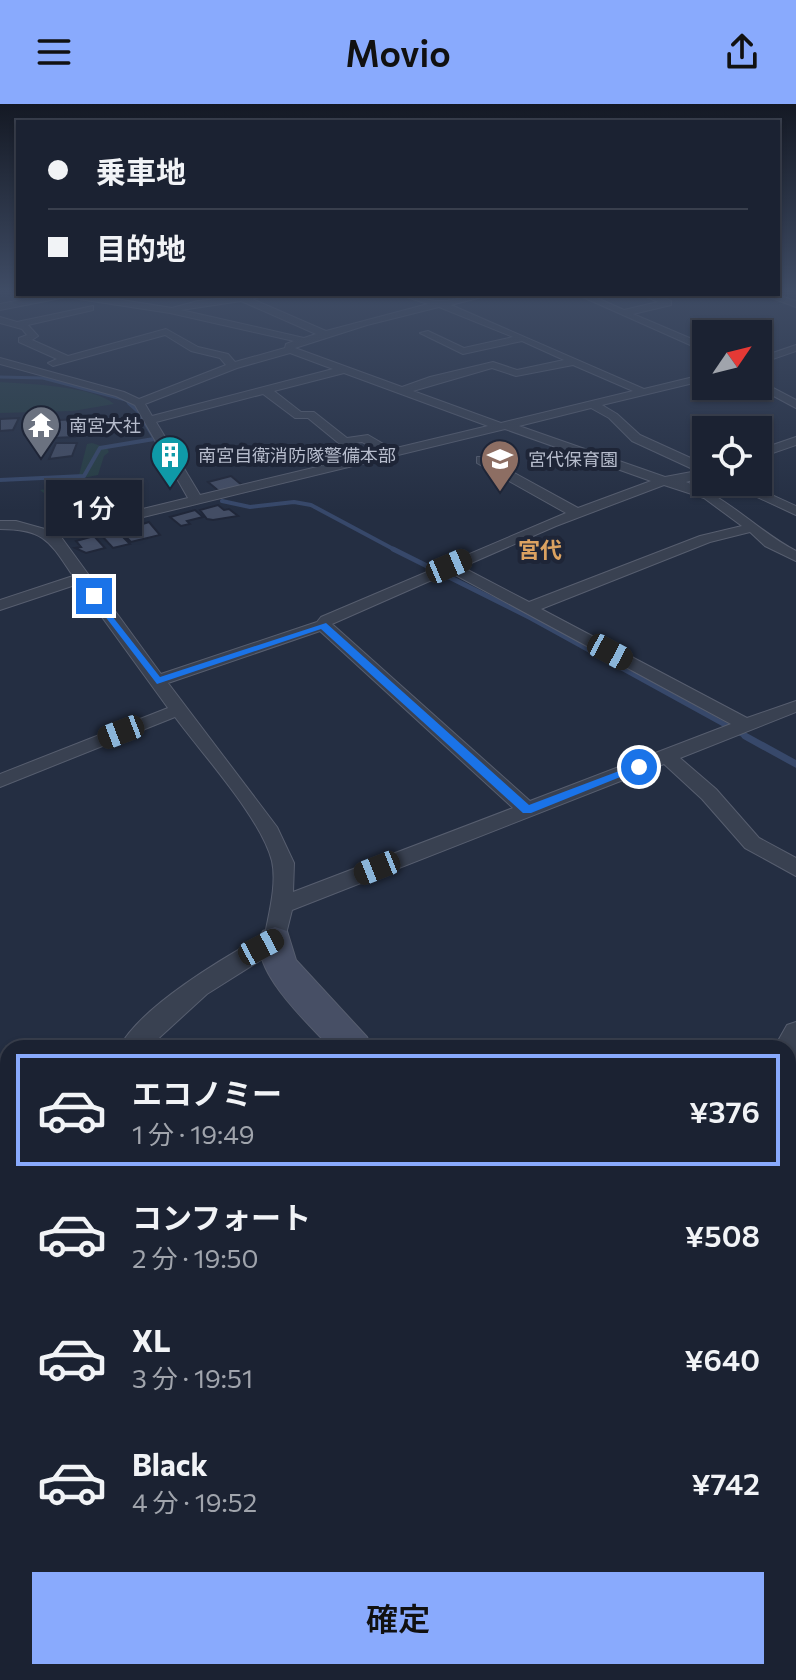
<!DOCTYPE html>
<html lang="ja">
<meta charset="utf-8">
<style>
:root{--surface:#1b2232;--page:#242a3a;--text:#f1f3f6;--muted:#a0a4ac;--line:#393f4d;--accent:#89aafd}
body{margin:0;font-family:Commissioner,"Noto Sans JP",sans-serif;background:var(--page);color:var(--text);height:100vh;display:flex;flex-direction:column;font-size:30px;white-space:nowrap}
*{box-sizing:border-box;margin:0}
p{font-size:26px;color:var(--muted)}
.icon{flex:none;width:44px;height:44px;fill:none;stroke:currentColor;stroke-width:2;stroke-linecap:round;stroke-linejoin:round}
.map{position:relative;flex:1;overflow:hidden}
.details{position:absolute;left:0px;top:936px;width:796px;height:640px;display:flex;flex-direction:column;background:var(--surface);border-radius:24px 24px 0 0;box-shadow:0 2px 6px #0004,0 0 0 2px var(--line)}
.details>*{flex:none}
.banner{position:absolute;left:16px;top:16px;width:764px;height:176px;border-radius:0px;box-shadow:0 2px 6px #0004,0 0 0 2px var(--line);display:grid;align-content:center;height:176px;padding:0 32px;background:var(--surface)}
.needle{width:52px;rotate:55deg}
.fabs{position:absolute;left:692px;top:216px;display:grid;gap:16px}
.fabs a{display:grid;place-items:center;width:80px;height:80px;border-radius:0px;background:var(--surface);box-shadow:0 2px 6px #0004,0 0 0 2px var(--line);font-size:40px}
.end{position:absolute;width:36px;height:36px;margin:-18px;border:10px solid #1a73e8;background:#fff;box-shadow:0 0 0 4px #fff}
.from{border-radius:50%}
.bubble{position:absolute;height:56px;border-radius:0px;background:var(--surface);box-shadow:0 2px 6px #0004,0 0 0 2px var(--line);font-size:26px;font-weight:600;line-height:56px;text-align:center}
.car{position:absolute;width:24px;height:48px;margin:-24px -12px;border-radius:10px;box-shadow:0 0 6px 2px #0007;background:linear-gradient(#222 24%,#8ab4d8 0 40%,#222 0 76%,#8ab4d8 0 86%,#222 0)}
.banner b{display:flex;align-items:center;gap:28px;height:76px;font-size:30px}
.banner b+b{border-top:2px solid var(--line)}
.banner i{width:20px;height:20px;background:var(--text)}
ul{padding:14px 0 0;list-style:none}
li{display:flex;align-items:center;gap:24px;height:112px;margin:0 16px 12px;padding:0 16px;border:4px solid transparent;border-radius:0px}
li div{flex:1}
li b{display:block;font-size:30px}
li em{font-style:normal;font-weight:600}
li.selected{border-color:var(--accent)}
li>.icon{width:72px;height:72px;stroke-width:1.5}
.primary-button{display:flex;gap:16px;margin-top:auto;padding:16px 32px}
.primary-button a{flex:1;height:92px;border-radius:0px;background:var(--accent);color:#111;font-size:32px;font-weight:600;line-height:92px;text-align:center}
header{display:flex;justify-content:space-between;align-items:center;height:104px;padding:0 32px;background:var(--accent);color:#111;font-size:36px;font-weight:600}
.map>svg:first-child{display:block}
</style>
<header><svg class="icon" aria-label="menu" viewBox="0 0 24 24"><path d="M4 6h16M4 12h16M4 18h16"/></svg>Movio<svg class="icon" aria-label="share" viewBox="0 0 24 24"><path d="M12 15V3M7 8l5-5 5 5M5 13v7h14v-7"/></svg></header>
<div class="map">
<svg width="796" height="1576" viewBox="0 0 796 1576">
<rect width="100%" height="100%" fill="#242e42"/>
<g fill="#263d43">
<path d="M 0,278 C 28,280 94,282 114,300 L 73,307 L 0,309 Z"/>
<path d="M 92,339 L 107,344 L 109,348 L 104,352 L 98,371 L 78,375 L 87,340 Z"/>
<path d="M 94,378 L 117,404 L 98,409 L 100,414 L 80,418 L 40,386 Z"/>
</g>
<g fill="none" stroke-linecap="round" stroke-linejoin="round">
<path stroke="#37486a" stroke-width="3" d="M 0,273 L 43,274 L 126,296 L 131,301"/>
<g stroke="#37486a" stroke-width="4">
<path d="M 129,299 L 138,307 L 187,388"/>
<path d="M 0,376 L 84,372 L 100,344 L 154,335"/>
<path d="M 222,397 L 250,403 L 294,398 L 311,401 L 397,447"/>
</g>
<path stroke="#37486a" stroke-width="5" d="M 393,445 L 531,514 L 749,634"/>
<path stroke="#37486a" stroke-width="7" d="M 745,632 L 796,660"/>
</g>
<g fill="#434d64" stroke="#202739" stroke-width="2">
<path d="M 19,314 L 13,326 L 0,327 L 0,315 Z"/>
<path d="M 82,315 L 75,333 L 52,334 L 59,316 Z"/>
<path d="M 108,315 L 106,323 L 79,328 L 81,322 L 92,321 L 94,316 Z"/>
<path d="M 56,339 L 77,339 L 72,352 L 49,355 Z"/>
<path d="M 231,372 L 243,382 L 220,388 L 208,378 Z"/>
<path d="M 218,401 L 224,406 L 229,405 L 238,412 L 213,416 L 207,415 L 200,406 Z"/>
<path d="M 195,406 L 203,413 L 187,417 L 190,420 L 181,422 L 170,413 Z"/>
<path d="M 149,418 L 160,431 L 131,438 L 120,427 Z"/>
<path d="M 117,427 L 130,440 L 113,444 L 101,431 Z"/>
<path d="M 94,432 L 105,444 L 86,449 L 75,444 L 81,443 L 76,437 Z"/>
</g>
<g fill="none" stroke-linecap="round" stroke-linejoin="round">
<g stroke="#575e6f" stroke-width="2">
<g id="street">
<path d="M 52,190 L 84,190 L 172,204 L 198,197 L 269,190 L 252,195 L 326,227 L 428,200 L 398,190 C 413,190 428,198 442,197 C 460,196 476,190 493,190 L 451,201 L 644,285 L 706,270 L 706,276 L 602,301 L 617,310 L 640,331 L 706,361 L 706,372 L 686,378 C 730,394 756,426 796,447 L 796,457 L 765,442 L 750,428 L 710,438 L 541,505 L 747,614 L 796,597 L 796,608 L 680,654 L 716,685 L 759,734 L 796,754 L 796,772 L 745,744 L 702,695 L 664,660 L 292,806 L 283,842 L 207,890 L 148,944 L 119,944 C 140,903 224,853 265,831 C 269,809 277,780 272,757 C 261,714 203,651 175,613 L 0,683 L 0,670 L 168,604 L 78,480 L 0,506 L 0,496 L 73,472 C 50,438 45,425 0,425 L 0,417 L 16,417 L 52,427 L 188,394 L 135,301 L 116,292 L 0,260 L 0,254 L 124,288 L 139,295 L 226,261 L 220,254 L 191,247 L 165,231 L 53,262 L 48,259 L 57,255 L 19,238 L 19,234 L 27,231 L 22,225 L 0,219 L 0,213 L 17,218 L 93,202 L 93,206 L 28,221 L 38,232 L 32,236 L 68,252 L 166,225 L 198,243 L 228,250 L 235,258 L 285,244 L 286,240 L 294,237 L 170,209 L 66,193 L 0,206 L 0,200 ZM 241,197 L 316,230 L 304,234 L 181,206 ZM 439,203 L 513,233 L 464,244 L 428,227 L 420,229 L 463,250 L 522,237 L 564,256 L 517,266 L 493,258 L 430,273 L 402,283 L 295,244 L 367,221 ZM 290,249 L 333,265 L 152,312 L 145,300 L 237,264 ZM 573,261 L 633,287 L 501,319 L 413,287 L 492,264 L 516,272 ZM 344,269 L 488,322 L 392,345 L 368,331 L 347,334 L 314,308 L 301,308 L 274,287 ZM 263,290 L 295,314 L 308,314 L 341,341 L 362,338 L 380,348 L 200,391 L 156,318 ZM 591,304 L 609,314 L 632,337 L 697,367 L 665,373 L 519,322 ZM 505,325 L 651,377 L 578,404 L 485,353 L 477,353 L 477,359 L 566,409 L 321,513 L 317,518 L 161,570 L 61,433 ZM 664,381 L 704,394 L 742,422 L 700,432 L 529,498 L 462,463 L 556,422 ZM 450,468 L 731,620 L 530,697 L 332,520 ZM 320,527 L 513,704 L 293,788 L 294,759 L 277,723 L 168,579 Z"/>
<path d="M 576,190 L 588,190 L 624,206 L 658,198 L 641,190 L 653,190 L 671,197 L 671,201 L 633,210 L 706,241 L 706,248 Z"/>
<path d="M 761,190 L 774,190 L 796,197 L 796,203 Z"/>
<path d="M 796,241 L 796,247 L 758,260 L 758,254 Z"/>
<path d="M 758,276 L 796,296 L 796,304 L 755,282 L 758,282 Z"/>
<path d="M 796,333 L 796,341 L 758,354 L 758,346 Z"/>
<path d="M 725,378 L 743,378 L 796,402 L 796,411 Z"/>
<path d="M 796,918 L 796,951 L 788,954 L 788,944 L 774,944 L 787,921 Z"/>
<path d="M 8,1086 L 8,1121 L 0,1124 L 0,1090 Z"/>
<path d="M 0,1427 L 8,1430 L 8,1472 L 0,1469 Z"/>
<path d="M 796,1518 L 796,1561 L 788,1564 L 788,1521 Z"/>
<path d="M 89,1568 L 132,1568 L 136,1576 L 93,1576 Z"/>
<path d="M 146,1568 L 193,1568 L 189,1576 L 142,1576 Z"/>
<path d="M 741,1568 L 785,1568 L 781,1576 L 737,1576 Z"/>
</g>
</g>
<g stroke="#575e6f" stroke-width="2">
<g id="secondary">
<path d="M 275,823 L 287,827 L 296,856 L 367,933 L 372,944 L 331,944 C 309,920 244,862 263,827 Z"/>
<path d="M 788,1309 L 796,1313 L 796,1364 L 788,1360 Z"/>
</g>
</g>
<use href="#street" fill="#394151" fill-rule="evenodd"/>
<use href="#secondary" fill="#474f65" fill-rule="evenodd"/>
</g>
<linearGradient id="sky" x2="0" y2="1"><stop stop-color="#141924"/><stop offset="0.46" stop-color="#3f4c65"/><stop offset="1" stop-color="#3f4c65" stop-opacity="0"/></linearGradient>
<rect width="796" height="407" fill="url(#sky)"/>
<path fill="#1a73e8" d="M 94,489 L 160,573 L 326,519 L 529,701 L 635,661 L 645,663 L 531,709 L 523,709 L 321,525 L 157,580 L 91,494 Z"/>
<defs>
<g id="temple-pin" transform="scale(2)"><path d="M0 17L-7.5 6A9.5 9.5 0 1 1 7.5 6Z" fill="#6b7280" stroke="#1e2537"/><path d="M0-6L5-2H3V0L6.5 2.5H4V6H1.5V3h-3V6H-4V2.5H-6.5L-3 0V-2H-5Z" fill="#fff"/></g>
<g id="building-pin" transform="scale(2)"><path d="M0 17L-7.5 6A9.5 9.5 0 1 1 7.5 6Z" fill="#0f9aa8" stroke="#1e2537"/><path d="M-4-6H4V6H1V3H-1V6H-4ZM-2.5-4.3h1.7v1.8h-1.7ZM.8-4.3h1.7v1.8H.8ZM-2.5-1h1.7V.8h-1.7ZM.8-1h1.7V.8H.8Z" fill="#fff"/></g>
<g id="school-pin" transform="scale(2)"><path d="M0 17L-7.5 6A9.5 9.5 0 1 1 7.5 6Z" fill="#8d6e63" stroke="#1e2537"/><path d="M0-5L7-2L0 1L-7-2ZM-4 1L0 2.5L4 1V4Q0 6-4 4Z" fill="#fff"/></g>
</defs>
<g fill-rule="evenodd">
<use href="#temple-pin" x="41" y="321"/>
<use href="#building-pin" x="170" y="351"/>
<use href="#school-pin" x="500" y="355"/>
</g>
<g text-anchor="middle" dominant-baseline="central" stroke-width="8" stroke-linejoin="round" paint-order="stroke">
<g font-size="18" fill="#b6bccc" stroke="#1e2537" text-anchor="start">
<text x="69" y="321">南宮大社</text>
<text x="198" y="351">南宮自衛消防隊警備本部</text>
<text x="528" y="355">宮代保育園</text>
</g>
<g font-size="22" font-weight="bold" fill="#dba261" stroke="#1e2537">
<text x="540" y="445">宮代</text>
</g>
</g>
</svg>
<div class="fabs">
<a><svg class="needle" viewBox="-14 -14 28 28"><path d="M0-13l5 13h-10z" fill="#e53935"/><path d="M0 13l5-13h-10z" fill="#a0a4ac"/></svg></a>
<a><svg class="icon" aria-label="locate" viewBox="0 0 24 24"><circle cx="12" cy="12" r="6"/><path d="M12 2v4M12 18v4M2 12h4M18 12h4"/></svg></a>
</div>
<i class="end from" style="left:639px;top:663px"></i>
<i class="end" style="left:94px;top:492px"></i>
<div class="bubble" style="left:46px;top:376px;width:96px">1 分</div>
<i class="car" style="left:449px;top:462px;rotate:67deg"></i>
<i class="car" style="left:610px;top:548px;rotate:118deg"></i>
<i class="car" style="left:121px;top:628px;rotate:249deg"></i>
<i class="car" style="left:377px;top:764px;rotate:248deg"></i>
<i class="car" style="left:261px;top:843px;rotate:62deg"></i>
<div class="banner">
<b><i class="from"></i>乗車地</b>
<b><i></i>目的地</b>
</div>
<section class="details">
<ul>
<li class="selected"><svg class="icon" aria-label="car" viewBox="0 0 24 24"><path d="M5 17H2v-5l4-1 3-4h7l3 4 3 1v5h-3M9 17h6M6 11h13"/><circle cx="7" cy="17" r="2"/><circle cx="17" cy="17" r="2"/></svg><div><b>エコノミー</b><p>1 分 · 19:49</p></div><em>¥376</em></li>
<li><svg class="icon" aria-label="car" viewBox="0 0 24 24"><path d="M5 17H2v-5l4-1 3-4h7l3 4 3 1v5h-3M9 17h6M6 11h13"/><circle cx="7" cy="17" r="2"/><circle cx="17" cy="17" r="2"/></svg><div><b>コンフォート</b><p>2 分 · 19:50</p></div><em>¥508</em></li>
<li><svg class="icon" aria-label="car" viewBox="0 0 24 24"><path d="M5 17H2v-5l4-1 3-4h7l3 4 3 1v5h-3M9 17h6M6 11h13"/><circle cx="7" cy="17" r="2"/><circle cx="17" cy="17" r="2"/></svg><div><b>XL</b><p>3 分 · 19:51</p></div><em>¥640</em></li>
<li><svg class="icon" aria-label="car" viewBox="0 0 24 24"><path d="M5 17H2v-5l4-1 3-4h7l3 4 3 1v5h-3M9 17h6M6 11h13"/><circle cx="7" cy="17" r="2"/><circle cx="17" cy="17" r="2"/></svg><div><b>Black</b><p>4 分 · 19:52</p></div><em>¥742</em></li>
</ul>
<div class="primary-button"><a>確定</a></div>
</section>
</div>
